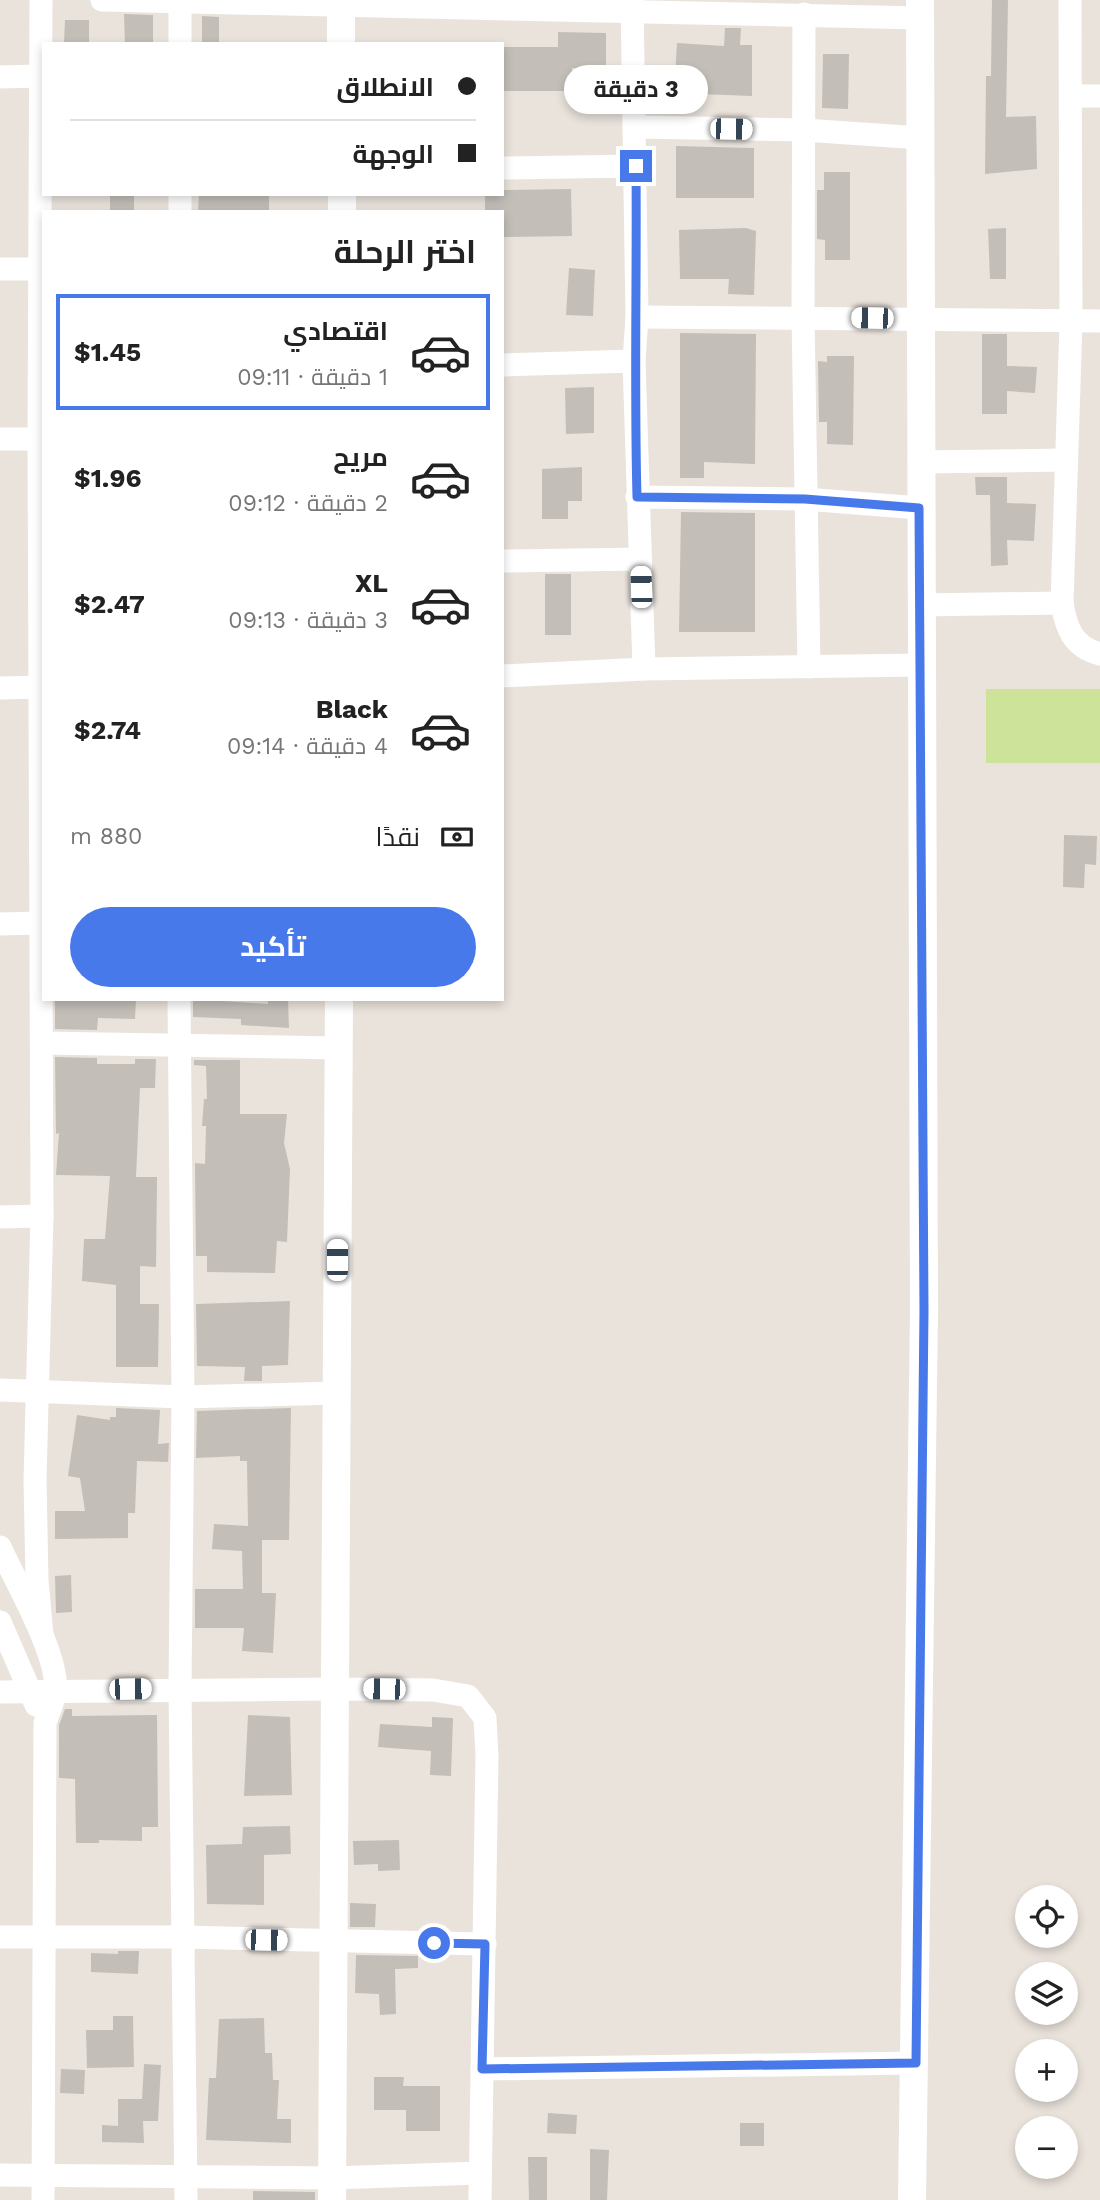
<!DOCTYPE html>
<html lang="ar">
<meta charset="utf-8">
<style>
:root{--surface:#fff;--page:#f6f6f6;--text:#222;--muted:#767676;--line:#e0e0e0;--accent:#4879eb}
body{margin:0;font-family:"Work Sans",Cairo,sans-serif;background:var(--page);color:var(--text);direction:rtl;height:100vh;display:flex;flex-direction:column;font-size:26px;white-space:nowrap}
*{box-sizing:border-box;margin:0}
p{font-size:23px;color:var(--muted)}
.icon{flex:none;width:38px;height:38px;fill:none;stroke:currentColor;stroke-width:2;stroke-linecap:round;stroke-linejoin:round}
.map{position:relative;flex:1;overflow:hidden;direction:ltr}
.drawer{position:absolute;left:42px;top:210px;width:462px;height:791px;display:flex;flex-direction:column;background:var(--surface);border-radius:0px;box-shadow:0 4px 10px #0003;direction:rtl}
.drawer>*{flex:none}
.hud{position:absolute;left:42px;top:42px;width:462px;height:154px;border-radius:0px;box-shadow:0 4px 10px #0003;direction:rtl;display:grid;align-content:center;height:154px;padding:0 28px;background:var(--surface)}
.fabs{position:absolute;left:1015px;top:1885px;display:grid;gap:14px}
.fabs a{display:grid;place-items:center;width:63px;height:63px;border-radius:50%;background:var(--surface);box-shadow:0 4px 10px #0003;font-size:35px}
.end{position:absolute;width:32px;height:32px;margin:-16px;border:9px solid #4879eb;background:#fff;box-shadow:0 0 0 4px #fff}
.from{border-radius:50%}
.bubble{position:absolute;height:49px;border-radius:24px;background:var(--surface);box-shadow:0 4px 10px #0003;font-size:23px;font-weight:700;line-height:49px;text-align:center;direction:rtl}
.car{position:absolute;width:21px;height:42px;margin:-21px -10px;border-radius:9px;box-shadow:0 0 5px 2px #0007;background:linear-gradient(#fff 24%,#345 0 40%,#fff 0 76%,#345 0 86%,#fff 0)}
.hud b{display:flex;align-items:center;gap:24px;height:66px;font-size:26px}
.hud b+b{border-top:2px solid var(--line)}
.hud i{width:18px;height:18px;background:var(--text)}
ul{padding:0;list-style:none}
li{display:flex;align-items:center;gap:21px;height:116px;margin:0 14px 10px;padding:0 14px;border:4px solid transparent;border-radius:0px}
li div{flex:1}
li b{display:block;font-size:26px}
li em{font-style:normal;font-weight:700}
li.active{border-color:var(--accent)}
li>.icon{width:63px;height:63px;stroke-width:1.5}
h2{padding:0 28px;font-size:32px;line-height:84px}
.pay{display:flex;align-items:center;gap:18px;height:77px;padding:0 28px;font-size:26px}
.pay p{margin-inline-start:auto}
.action{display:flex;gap:14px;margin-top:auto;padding:14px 28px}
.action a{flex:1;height:80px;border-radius:42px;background:var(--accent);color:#fff;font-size:28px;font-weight:700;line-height:80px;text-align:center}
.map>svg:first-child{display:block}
</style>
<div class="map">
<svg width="1100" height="2200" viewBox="0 0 1100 2200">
<rect width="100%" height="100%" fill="#eae3dc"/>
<rect fill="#cce399" x="986" y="689" width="114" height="74"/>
<g fill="#c3beb8">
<path d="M 992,0 L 1008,0 L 1006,117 L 1036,116 L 1037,169 L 985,174 L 986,76 L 991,76 Z"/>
<path d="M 124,14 L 153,15 L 153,44 L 125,44 Z"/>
<path d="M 202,16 L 219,17 L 219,44 L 202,44 Z"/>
<path d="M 65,20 L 89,20 L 89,44 L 64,44 Z"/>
<path d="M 725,28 L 741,28 L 740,45 L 752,45 L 752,96 L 674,93 L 677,43 L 724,46 Z"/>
<path d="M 558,32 L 606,33 L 606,69 L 572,68 L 572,91 L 502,91 L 502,47 L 558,47 Z"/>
<path d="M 823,54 L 849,54 L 848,109 L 822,108 Z"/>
<path d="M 676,146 L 754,148 L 754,198 L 676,198 Z"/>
<path d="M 824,172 L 850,172 L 850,260 L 825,260 L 825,240 L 817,239 L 817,190 L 824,190 Z"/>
<path d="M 571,189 L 572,236 L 502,237 L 502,212 L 485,212 L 485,194 L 502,194 L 502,190 Z"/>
<rect x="110" y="194" width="24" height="18"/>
<path d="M 199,194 L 269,194 L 269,212 L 198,212 Z"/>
<path d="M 746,228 L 756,231 L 754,295 L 728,294 L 729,279 L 680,279 L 679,230 Z"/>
<path d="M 1006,228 L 1006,279 L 990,279 L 988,229 Z"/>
<path d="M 569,268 L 595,270 L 593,316 L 566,315 Z"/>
<path d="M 680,333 L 756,334 L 755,464 L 704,462 L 704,478 L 680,478 Z"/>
<path d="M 982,334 L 1007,334 L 1007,366 L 1037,367 L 1035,393 L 1007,391 L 1007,414 L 982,414 Z"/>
<path d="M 827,356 L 854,356 L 853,445 L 827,444 L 827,422 L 819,422 L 818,361 L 827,362 Z"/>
<path d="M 594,387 L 594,433 L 566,434 L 565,388 Z"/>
<path d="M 582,467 L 582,501 L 568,501 L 568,519 L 542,519 L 542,469 Z"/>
<path d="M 975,477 L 1007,477 L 1007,503 L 1036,504 L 1034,541 L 1007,540 L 1008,565 L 991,566 L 990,495 L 976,495 Z"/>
<path d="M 681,512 L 755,513 L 755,632 L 679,632 Z"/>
<rect x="545" y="574" width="26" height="61"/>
<path d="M 1064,835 L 1097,836 L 1096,865 L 1085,864 L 1084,888 L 1063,887 Z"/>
<path d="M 55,999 L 136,999 L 135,1019 L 98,1018 L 97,1030 L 55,1029 Z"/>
<path d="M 193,999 L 268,1004 L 268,999 L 288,999 L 289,1028 L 241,1025 L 241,1019 L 193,1017 Z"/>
<path d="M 55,1057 L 97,1058 L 97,1064 L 135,1064 L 135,1059 L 156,1059 L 155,1088 L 140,1088 L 136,1177 L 157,1177 L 156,1267 L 140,1266 L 140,1304 L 159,1304 L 158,1367 L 116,1367 L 116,1285 L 82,1281 L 84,1239 L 105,1239 L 110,1176 L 56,1175 L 59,1133 L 56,1134 Z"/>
<path d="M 194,1060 L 240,1060 L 240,1114 L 287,1114 L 284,1143 L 290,1169 L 287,1242 L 277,1241 L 275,1273 L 207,1272 L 207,1256 L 196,1256 L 195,1163 L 205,1164 L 206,1126 L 202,1126 L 204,1099 L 207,1099 L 206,1066 L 194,1065 Z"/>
<path d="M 290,1301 L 288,1365 L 262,1366 L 262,1381 L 244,1381 L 245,1367 L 197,1366 L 196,1304 Z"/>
<path d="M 116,1408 L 160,1410 L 158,1444 L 169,1443 L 168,1462 L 137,1461 L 135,1513 L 128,1513 L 128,1538 L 55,1539 L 55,1511 L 85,1511 L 80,1478 L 68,1476 L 77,1415 L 110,1420 L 110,1417 L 116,1417 Z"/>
<path d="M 291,1408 L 289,1540 L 262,1540 L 262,1593 L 276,1593 L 273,1653 L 242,1651 L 244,1628 L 195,1628 L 195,1589 L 243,1589 L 242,1551 L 212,1549 L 214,1524 L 248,1526 L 247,1461 L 240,1461 L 240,1456 L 196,1458 L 197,1411 Z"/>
<path d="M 71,1575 L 72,1612 L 56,1613 L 55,1576 Z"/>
<path d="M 65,1709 L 72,1709 L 72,1716 L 157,1715 L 158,1827 L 142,1827 L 142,1841 L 99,1840 L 99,1843 L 76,1843 L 75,1779 L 59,1778 L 59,1725 Z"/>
<path d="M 248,1715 L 290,1717 L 292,1795 L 244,1796 Z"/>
<path d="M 432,1717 L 453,1718 L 451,1776 L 430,1775 L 431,1751 L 378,1747 L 380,1724 L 432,1727 Z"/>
<path d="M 290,1826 L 291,1854 L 264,1855 L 264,1905 L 207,1904 L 206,1845 L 242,1844 L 243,1827 Z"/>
<path d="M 399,1840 L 400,1870 L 378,1871 L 378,1864 L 354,1865 L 353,1841 Z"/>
<path d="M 350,1903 L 376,1904 L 375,1927 L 350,1927 Z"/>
<path d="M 118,1951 L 139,1951 L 138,1974 L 91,1972 L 91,1953 L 118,1954 Z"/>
<path d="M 356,1955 L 418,1956 L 418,1968 L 395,1969 L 396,2014 L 380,2015 L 379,1994 L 355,1993 Z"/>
<path d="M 113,2016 L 133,2016 L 134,2067 L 87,2068 L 86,2030 L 113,2030 Z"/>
<path d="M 264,2018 L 265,2053 L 272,2053 L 273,2080 L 279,2080 L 277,2119 L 291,2119 L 291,2143 L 206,2140 L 209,2078 L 216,2078 L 219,2019 Z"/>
<path d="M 144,2064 L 161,2065 L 158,2121 L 143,2121 L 144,2143 L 102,2142 L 102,2125 L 118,2126 L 118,2099 L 142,2099 Z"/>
<path d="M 61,2069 L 85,2070 L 84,2094 L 60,2093 Z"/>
<path d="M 374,2077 L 404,2077 L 403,2086 L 440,2086 L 440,2131 L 406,2131 L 406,2110 L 374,2110 Z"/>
<path d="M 548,2113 L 577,2115 L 576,2134 L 547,2133 Z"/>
<rect x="740" y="2123" width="24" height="23"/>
<path d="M 590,2149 L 609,2150 L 607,2200 L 590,2200 Z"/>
<path d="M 528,2157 L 547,2157 L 547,2200 L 529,2200 Z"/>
<path d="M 253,2191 L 315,2192 L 315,2200 L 253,2200 Z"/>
</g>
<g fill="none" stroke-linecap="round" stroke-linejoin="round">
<g stroke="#fff" stroke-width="23">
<path d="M 41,0 L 39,439 L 42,1216 L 35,1480 L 37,1580 L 42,1635"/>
<path d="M 102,0 L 920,18"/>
<path d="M 180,0 L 180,44"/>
<path d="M 632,0 L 637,317 L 634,361 L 644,669"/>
<path d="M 1070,0 L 1071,322 L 1062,603 C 1066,628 1073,647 1100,654"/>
<path d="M 804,14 L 803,317 L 809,667"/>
<path d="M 0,77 L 41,76"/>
<path d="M 1071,96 L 1100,96"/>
<path d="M 634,127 L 804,130 L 921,138"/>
<path d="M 502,168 L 636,166"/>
<path d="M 180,194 L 180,212"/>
<path d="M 0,269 L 44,269"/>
<path d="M 637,317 L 1100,321"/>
<path d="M 502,365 L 634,361"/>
<path d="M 0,439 L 44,439"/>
<path d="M 919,462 L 1066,460"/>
<path d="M 637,497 L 805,499 L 919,508"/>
<path d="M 502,561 L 640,559"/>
<path d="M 920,605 L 1062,603"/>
<path d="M 502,676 L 644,669 L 920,665"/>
<path d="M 0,688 L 44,687"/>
<path d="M 0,924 L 40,923"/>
<path d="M 179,999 L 183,1397 L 180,1688 L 186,2200"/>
<path d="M 42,1043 L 338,1048"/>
<path d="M 0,1217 L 42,1216"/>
<path d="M 0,1390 L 183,1397 L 336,1393"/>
<path d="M 0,1547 C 15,1581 61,1658 55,1693 C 53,1703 48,1714 45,1723 L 43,2200"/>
<path d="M 0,1622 L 36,1705"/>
<path d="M 0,1692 L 335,1689 L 433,1690 L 468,1696 L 485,1718 L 487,1755 L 480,2200"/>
<path d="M 0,1937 L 182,1937 L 485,1944"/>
<path d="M 482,2069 L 916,2063"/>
<path d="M 0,2175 L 332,2178 L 480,2173"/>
</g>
<g stroke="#fff" stroke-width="28">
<path d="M 341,0 L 341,44"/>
<path d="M 342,212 L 342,194"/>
<path d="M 332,2200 L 339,999"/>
<path d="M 912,2200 L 924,1311 L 920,0"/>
</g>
</g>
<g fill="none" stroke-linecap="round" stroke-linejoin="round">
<path stroke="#4879eb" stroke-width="9" d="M 434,1943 L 485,1944 L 482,2069 L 916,2063 L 924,1311 L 919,508 L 805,499 L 637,497 C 634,386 637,276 636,166"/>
</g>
</svg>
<div class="fabs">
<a><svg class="icon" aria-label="locate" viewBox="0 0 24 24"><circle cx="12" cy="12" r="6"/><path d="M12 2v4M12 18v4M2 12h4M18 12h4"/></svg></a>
<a><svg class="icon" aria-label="layers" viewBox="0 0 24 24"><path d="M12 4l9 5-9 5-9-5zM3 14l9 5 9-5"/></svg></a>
<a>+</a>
<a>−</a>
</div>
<i class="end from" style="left:434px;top:1943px"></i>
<i class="end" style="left:636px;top:166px"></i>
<div class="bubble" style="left:564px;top:65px;width:144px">3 دقيقة</div>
<i class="car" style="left:731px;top:129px;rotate:91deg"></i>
<i class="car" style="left:872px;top:318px;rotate:271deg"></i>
<i class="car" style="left:641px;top:587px;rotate:358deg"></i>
<i class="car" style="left:337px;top:1260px;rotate:0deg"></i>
<i class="car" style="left:130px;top:1689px;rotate:89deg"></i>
<i class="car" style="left:384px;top:1689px;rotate:271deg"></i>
<i class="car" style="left:266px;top:1940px;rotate:91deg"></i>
<div class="hud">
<b><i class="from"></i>الانطلاق</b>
<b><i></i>الوجهة</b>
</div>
<section class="drawer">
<h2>اختر الرحلة</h2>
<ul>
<li class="active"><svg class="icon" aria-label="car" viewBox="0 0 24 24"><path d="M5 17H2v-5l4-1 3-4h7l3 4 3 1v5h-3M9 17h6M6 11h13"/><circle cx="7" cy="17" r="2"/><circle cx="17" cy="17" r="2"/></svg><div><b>اقتصادي</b><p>1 دقيقة · 09:11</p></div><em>$1.45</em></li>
<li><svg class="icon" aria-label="car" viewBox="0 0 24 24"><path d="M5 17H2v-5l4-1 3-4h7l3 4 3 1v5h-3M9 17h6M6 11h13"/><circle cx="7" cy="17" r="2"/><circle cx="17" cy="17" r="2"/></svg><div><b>مريح</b><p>2 دقيقة · 09:12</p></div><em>$1.96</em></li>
<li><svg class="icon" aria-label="car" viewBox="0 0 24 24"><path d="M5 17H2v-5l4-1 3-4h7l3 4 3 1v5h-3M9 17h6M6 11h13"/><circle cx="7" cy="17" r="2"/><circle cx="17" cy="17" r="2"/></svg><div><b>XL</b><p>3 دقيقة · 09:13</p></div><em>$2.47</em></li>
<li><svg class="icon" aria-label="car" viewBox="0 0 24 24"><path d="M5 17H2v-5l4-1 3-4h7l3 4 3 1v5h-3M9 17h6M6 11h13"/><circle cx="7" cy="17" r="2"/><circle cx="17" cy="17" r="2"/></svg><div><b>Black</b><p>4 دقيقة · 09:14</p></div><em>$2.74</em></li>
</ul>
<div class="pay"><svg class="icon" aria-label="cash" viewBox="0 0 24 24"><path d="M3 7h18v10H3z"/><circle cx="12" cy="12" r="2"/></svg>نقدًا<p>880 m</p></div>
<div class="action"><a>تأكيد</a></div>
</section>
</div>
